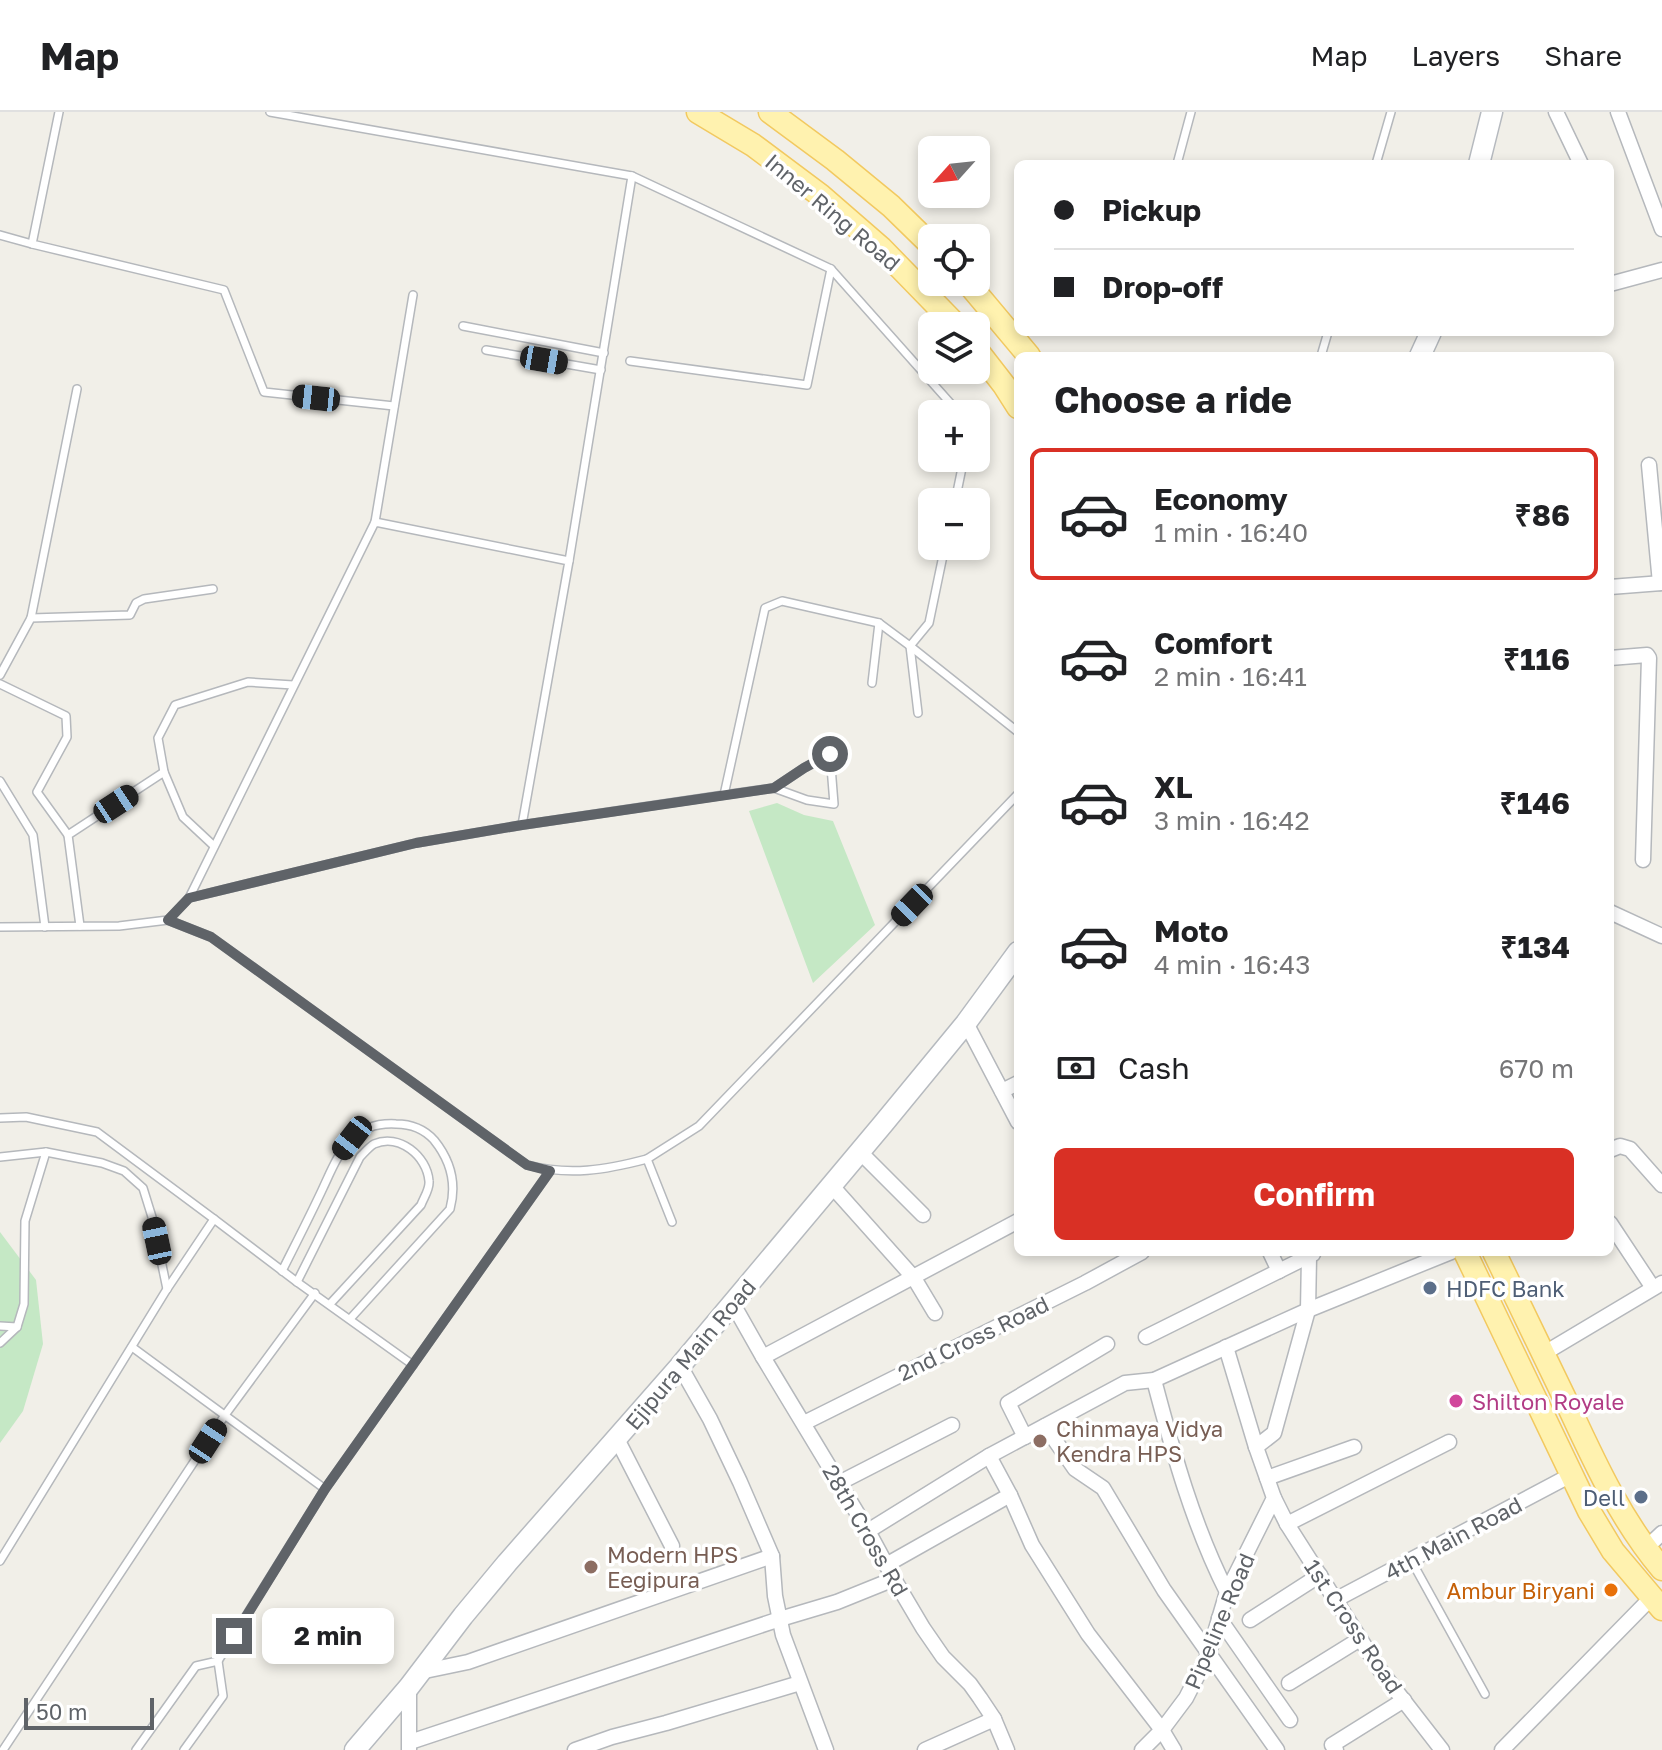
<!DOCTYPE html>
<meta charset="utf-8">
<style>
:root{--surface:#fff;--page:#f6f6f6;--text:#202124;--muted:#757577;--line:#e0e0e0;--accent:#d93025}
body{margin:0;font-family:"Golos Text",sans-serif;background:var(--page);color:var(--text);height:100vh;display:flex;flex-direction:column;font-size:30px;white-space:nowrap}
*{box-sizing:border-box;margin:0}
p{font-size:26px;color:var(--muted)}
.icon{flex:none;width:44px;height:44px;fill:none;stroke:currentColor;stroke-width:2;stroke-linecap:round;stroke-linejoin:round}
.map{position:relative;flex:1;overflow:hidden}
.panel{position:absolute;left:1014px;top:240px;width:600px;height:904px;display:flex;flex-direction:column;background:var(--surface);border-radius:12px;box-shadow:0 4px 12px #0003}
.panel>*{flex:none}
.guide{position:absolute;left:1014px;top:48px;width:600px;height:176px;border-radius:12px;box-shadow:0 4px 12px #0003;display:grid;align-content:center;height:176px;padding:0 40px;background:var(--surface)}
.needle{width:52px;rotate:243deg}
.controls{position:absolute;left:918px;top:24px;display:grid;gap:16px}
.controls a{display:grid;place-items:center;width:72px;height:72px;border-radius:12px;background:var(--surface);box-shadow:0 4px 12px #0003;font-size:40px}
.scale{position:absolute;left:24px;bottom:20px;width:130px;box-sizing:border-box;padding-left:8px;border:4px solid #5f6368;border-top:0;font-size:22px;line-height:28px;white-space:nowrap;color:#5f6368;-webkit-text-stroke:6px #fff;paint-order:stroke}
.end{position:absolute;width:36px;height:36px;margin:-18px;border:10px solid #5f6368;background:#fff;box-shadow:0 0 0 4px #fff}
.from{border-radius:50%}
.bubble{position:absolute;height:56px;border-radius:12px;background:var(--surface);box-shadow:0 4px 12px #0003;font-size:26px;font-weight:700;line-height:56px;text-align:center}
.car{position:absolute;width:24px;height:48px;margin:-24px -12px;border-radius:10px;box-shadow:0 0 6px 2px #0007;background:linear-gradient(#222 24%,#8ab4d8 0 40%,#222 0 76%,#8ab4d8 0 86%,#222 0)}
.guide b{display:flex;align-items:center;gap:28px;height:76px;font-size:30px}
.guide b+b{border-top:2px solid var(--line)}
.guide i{width:20px;height:20px;background:var(--text)}
ul{padding:0;list-style:none}
li{display:flex;align-items:center;gap:24px;height:132px;margin:0 16px 12px;padding:0 24px;border:4px solid transparent;border-radius:12px}
li div{flex:1}
li b{display:block;font-size:30px}
li em{font-style:normal;font-weight:700}
li.selected{border-color:var(--accent)}
li>.icon{width:72px;height:72px;stroke-width:1.5}
h2{padding:0 40px;font-size:36px;line-height:96px}
.pay{display:flex;align-items:center;gap:20px;height:88px;padding:0 40px;font-size:30px}
.pay p{margin-inline-start:auto}
.cta{display:flex;gap:16px;margin-top:auto;padding:16px 40px}
.cta a{flex:1;height:92px;border-radius:12px;background:var(--accent);color:#fff;font-size:32px;font-weight:700;line-height:92px;text-align:center}
header{display:flex;align-items:center;gap:48px;box-sizing:border-box;height:112px;padding:0 40px;background:var(--surface);border-bottom:2px solid var(--line)}
header strong{font-size:38px}
nav{display:flex;gap:44px;margin-inline-start:auto;font-size:28px}
.map>svg:first-child{display:block}
</style>
<header>
<strong>Map</strong>
<nav><a>Map</a><a>Layers</a><a>Share</a></nav>
</header>
<div class="map">
<svg width="1662" height="1638" viewBox="0 0 1662 1638">
<rect width="100%" height="100%" fill="#f1efe8"/>
<g fill="#c5e8c5">
<path d="M 777,691 L 804,703 L 833,709 L 875,813 L 813,871 L 749,699 Z"/>
<path d="M 0,1120 L 36,1168 L 43,1232 L 23,1299 L 0,1331 Z"/>
</g>
<g fill="none" stroke-linecap="round" stroke-linejoin="round">
<g stroke="#b5b8bc" stroke-width="10">
<g id="lane">
<path d="M 59,0 L 32,132 L 224,178 L 264,280 L 394,294"/>
<path d="M 270,0 L 632,64 L 569,449"/>
<path d="M 1177,52 L 1191,0"/>
<path d="M 1376,52 L 1391,0"/>
<path d="M 0,123 L 32,132"/>
<path d="M 831,157 L 960,302"/>
<path d="M 463,214 L 604,241"/>
<path d="M 486,238 L 601,258"/>
<path d="M 1321,244 L 1328,220"/>
<path d="M 630,249 L 807,273 L 831,157 L 632,64"/>
<path d="M 955,390 L 964,346"/>
<path d="M 375,410 L 413,183"/>
<path d="M 31,506 L 77,277"/>
<path d="M 0,563 L 31,506 L 130,503 L 136,491 L 144,487 L 213,477"/>
<path d="M 872,571 L 879,511"/>
<path d="M 0,572 L 66,604 L 67,625 L 37,680 L 68,723"/>
<path d="M 918,601 L 910,534 L 929,511 L 945,434"/>
<path d="M 164,660 L 158,626 L 175,593 L 248,570 L 293,573"/>
<path d="M 0,669 L 33,723 L 45,815"/>
<path d="M 774,676 L 804,656 L 830,642 L 834,692 L 807,688 L 774,676 L 724,683 L 765,496 L 782,489 L 879,511 L 910,534 L 1018,620"/>
<path d="M 189,786 L 416,731 L 522,713 L 724,683"/>
<path d="M 168,808 L 189,786 L 375,410 L 569,449 L 522,713"/>
<path d="M 80,814 L 68,723 L 164,660 L 183,705 L 214,734"/>
<path d="M 0,815 L 119,814 L 168,808 L 211,825 L 527,1053 C 570,1064 605,1058 647,1047 L 672,1110"/>
<path d="M 0,1006 L 26,1005 L 97,1020 L 214,1107"/>
<path d="M 0,1045 L 46,1040 L 102,1051 L 124,1059 L 143,1076 L 152,1105 L 167,1177"/>
<path d="M 647,1047 L 699,1014 L 1018,682"/>
<path d="M 282,1159 C 296,1131 310,1104 323,1076 C 331,1059 338,1041 351,1028 C 363,1015 378,1011 396,1012 C 410,1012 424,1017 434,1028 C 451,1049 457,1071 450,1097 L 350,1207"/>
<path d="M 297,1170 L 360,1045 C 364,1041 369,1035 374,1032 C 399,1021 427,1044 429,1069 C 430,1077 424,1085 421,1093 L 330,1192"/>
<path d="M 0,1214 L 17,1215"/>
<path d="M 0,1231 L 17,1215 L 24,1192 L 25,1109 L 46,1040"/>
<path d="M 132,1235 L 325,1377"/>
<path d="M 1411,1448 L 1485,1582"/>
<path d="M 0,1449 L 167,1177 L 214,1107 L 297,1170 L 413,1253"/>
<path d="M 218,1549 L 325,1377 L 550,1059"/>
<path d="M 3,1638 L 225,1303 L 315,1181"/>
<path d="M 136,1638 L 196,1554 L 218,1549 L 223,1584 L 184,1638"/>
</g>
</g>
<g stroke="#b5b8bc" stroke-width="17">
<g id="street">
<path d="M 1556,0 L 1581,52"/>
<path d="M 1618,0 L 1662,117"/>
<path d="M 1610,172 L 1662,158"/>
<path d="M 1649,353 L 1660,471"/>
<path d="M 1610,475 L 1662,471"/>
<path d="M 1610,546 L 1647,543 L 1649,546 L 1643,748"/>
<path d="M 1610,800 L 1662,824"/>
<path d="M 966,911 L 1018,1010"/>
<path d="M 1002,979 L 1018,971"/>
<path d="M 1610,1038 L 1620,1034 L 1630,1037 L 1662,1073"/>
<path d="M 860,1040 L 923,1103"/>
<path d="M 831,1073 L 914,1166 L 935,1201"/>
<path d="M 1610,1111 L 1653,1176"/>
<path d="M 1270,1140 L 1279,1159"/>
<path d="M 733,1192 L 763,1245 L 868,1419 L 894,1467 L 923,1516 L 943,1545 L 970,1572 L 980,1586 L 994,1607 L 1007,1638"/>
<path d="M 1146,1225 L 1313,1142"/>
<path d="M 1226,1235 L 1256,1335"/>
<path d="M 1543,1242 L 1662,1171"/>
<path d="M 763,1245 L 1018,1109"/>
<path d="M 680,1254 L 710,1307 L 740,1370 L 772,1444 L 775,1484 L 783,1523 L 826,1638"/>
<path d="M 1154,1268 C 1173,1340 1193,1413 1227,1480"/>
<path d="M 804,1311 L 1085,1171 L 1142,1140"/>
<path d="M 1045,1314 L 1075,1357 L 1103,1376 L 1164,1478 L 1277,1638"/>
<path d="M 1025,1325 L 1008,1291 L 1107,1232"/>
<path d="M 617,1327 L 672,1434"/>
<path d="M 989,1344 L 1010,1383 L 1032,1433 L 1088,1522 L 1162,1618 L 1174,1638"/>
<path d="M 1267,1366 L 1354,1335"/>
<path d="M 839,1371 L 952,1313"/>
<path d="M 1274,1386 L 1287,1412 L 1380,1558 L 1442,1638"/>
<path d="M 1287,1412 L 1449,1330"/>
<path d="M 868,1419 L 989,1344 L 1125,1271 L 1154,1268 L 1308,1198 L 1451,1140"/>
<path d="M 1645,1437 L 1662,1421"/>
<path d="M 886,1453 L 1010,1383"/>
<path d="M 1335,1488 L 1571,1363"/>
<path d="M 1219,1506 L 1290,1608"/>
<path d="M 1250,1508 L 1320,1463"/>
<path d="M 420,1560 L 468,1550 L 772,1444"/>
<path d="M 1289,1571 L 1360,1527"/>
<path d="M 409,1575 L 409,1638"/>
<path d="M 410,1630 L 780,1507 L 837,1490 L 894,1467"/>
<path d="M 575,1638 L 612,1625 L 666,1611 L 800,1571"/>
<path d="M 925,1638 L 994,1607"/>
<path d="M 1142,1638 L 1162,1618 L 1186,1586 L 1209,1541 L 1227,1480 L 1274,1386 L 1256,1335 L 1274,1321 L 1308,1198 L 1309,1145"/>
<path d="M 1336,1638 L 1332,1633 L 1404,1588"/>
<path d="M 1502,1638 L 1651,1486"/>
</g>
</g>
<g stroke="#b6babf" stroke-width="23">
<g id="secondary">
<path d="M 1479,52 L 1492,0"/>
<path d="M 1420,244 L 1431,220"/>
<path d="M 355,1638 L 409,1575 L 463,1504 L 507,1451 L 680,1254 L 883,1012 L 966,911 L 1018,840"/>
</g>
</g>
<g stroke="#f2c960" stroke-width="25">
<g id="primary">
<path d="M 698,0 L 753,33 L 820,83 L 881,136 L 957,214"/>
<path d="M 770,0 L 835,48 L 891,94 L 932,134"/>
<path d="M 967,170 L 1029,244"/>
<path d="M 976,237 L 1004,273 L 1018,295"/>
<path d="M 1465,1140 L 1589,1399 L 1613,1439 L 1662,1497"/>
<path d="M 1494,1140 C 1518,1190 1543,1241 1567,1291 C 1594,1349 1620,1407 1662,1457"/>
</g>
</g>
<use href="#lane" stroke="#fff" stroke-width="7"/>
<use href="#street" stroke="#fff" stroke-width="14"/>
<use href="#secondary" stroke="#fff" stroke-width="20"/>
<use href="#primary" stroke="#fff2af" stroke-width="22"/>
</g>
<g fill="none" stroke-linecap="round" stroke-linejoin="round">
<path stroke="#5f6368" stroke-width="10" d="M 234,1524 L 325,1377 L 550,1059 L 527,1053 L 211,825 L 168,808 L 189,786 L 416,731 L 522,713 L 774,676 L 804,656 L 830,642"/>
</g>
<g fill="#5c6f8a" stroke="#fff" stroke-width="3">
<circle cx="1430" cy="1176" r="8"/>
<circle cx="1641" cy="1385" r="8"/>
</g>
<circle fill="#d1479c" stroke="#fff" stroke-width="3" cx="1456" cy="1289" r="8"/>
<g fill="#8d6e63" stroke="#fff" stroke-width="3">
<circle cx="1040" cy="1329" r="8"/>
<circle cx="591" cy="1455" r="8"/>
</g>
<circle fill="#e8710a" stroke="#fff" stroke-width="3" cx="1611" cy="1478" r="8"/>
<g text-anchor="middle" dominant-baseline="central" stroke-width="7" stroke-linejoin="round" paint-order="stroke">
<g font-size="22" fill="#5f6368" stroke="#fff">
<text transform="translate(833 100) rotate(40)">Inner Ring Road</text>
<text transform="translate(973 1226) rotate(-26)">2nd Cross Road</text>
<text transform="translate(690 1242) rotate(-50)">Ejipura Main Road</text>
<text transform="translate(866 1418) rotate(60)">28th Cross Rd</text>
<text transform="translate(1453 1426) rotate(-28)">4th Main Road</text>
<text transform="translate(1219 1509) rotate(-67)">Pipeline Road</text>
<text transform="translate(1354 1514) rotate(56)">1st Cross Road</text>
</g>
<g font-size="22" fill="#4e5e75" stroke="#fff" text-anchor="start">
<text x="1446" y="1176">HDFC Bank</text>
<text x="1625" y="1385" text-anchor="end">Dell</text>
</g>
<g font-size="22" fill="#b23c85" stroke="#fff" text-anchor="start">
<text x="1472" y="1289">Shilton Royale</text>
</g>
<g font-size="22" fill="#785e54" stroke="#fff" text-anchor="start">
<text x="1056" y="1316">Chinmaya Vidya<tspan x="1056" dy="25">Kendra HPS</tspan></text>
<text x="607" y="1442">Modern HPS<tspan x="607" dy="25">Eegipura</tspan></text>
</g>
<g font-size="22" fill="#c56008" stroke="#fff" text-anchor="end">
<text x="1595" y="1478">Ambur Biryani</text>
</g>
</g>
</svg>
<div class="controls">
<a><svg class="needle" viewBox="-14 -14 28 28"><path d="M0-13l5 13h-10z" fill="#e53935"/><path d="M0 13l5-13h-10z" fill="#757577"/></svg></a>
<a><svg class="icon" aria-label="locate" viewBox="0 0 24 24"><circle cx="12" cy="12" r="6"/><path d="M12 2v4M12 18v4M2 12h4M18 12h4"/></svg></a>
<a><svg class="icon" aria-label="layers" viewBox="0 0 24 24"><path d="M12 4l9 5-9 5-9-5zM3 14l9 5 9-5"/></svg></a>
<a>+</a>
<a>−</a>
</div>
<div class="scale">50 m</div>
<i class="end from" style="left:830px;top:642px"></i>
<i class="end" style="left:234px;top:1524px"></i>
<div class="bubble" style="left:262px;top:1496px;width:132px">2 min</div>
<i class="car" style="left:544px;top:248px;rotate:100deg"></i>
<i class="car" style="left:316px;top:286px;rotate:276deg"></i>
<i class="car" style="left:116px;top:692px;rotate:57deg"></i>
<i class="car" style="left:912px;top:793px;rotate:224deg"></i>
<i class="car" style="left:352px;top:1026px;rotate:218deg"></i>
<i class="car" style="left:157px;top:1129px;rotate:348deg"></i>
<i class="car" style="left:208px;top:1329px;rotate:33deg"></i>
<div class="guide">
<b><i class="from"></i>Pickup</b>
<b><i></i>Drop-off</b>
</div>
<section class="panel">
<h2>Choose a ride</h2>
<ul>
<li class="selected"><svg class="icon" aria-label="car" viewBox="0 0 24 24"><path d="M5 17H2v-5l4-1 3-4h7l3 4 3 1v5h-3M9 17h6M6 11h13"/><circle cx="7" cy="17" r="2"/><circle cx="17" cy="17" r="2"/></svg><div><b>Economy</b><p>1 min · 16:40</p></div><em>₹86</em></li>
<li><svg class="icon" aria-label="car" viewBox="0 0 24 24"><path d="M5 17H2v-5l4-1 3-4h7l3 4 3 1v5h-3M9 17h6M6 11h13"/><circle cx="7" cy="17" r="2"/><circle cx="17" cy="17" r="2"/></svg><div><b>Comfort</b><p>2 min · 16:41</p></div><em>₹116</em></li>
<li><svg class="icon" aria-label="car" viewBox="0 0 24 24"><path d="M5 17H2v-5l4-1 3-4h7l3 4 3 1v5h-3M9 17h6M6 11h13"/><circle cx="7" cy="17" r="2"/><circle cx="17" cy="17" r="2"/></svg><div><b>XL</b><p>3 min · 16:42</p></div><em>₹146</em></li>
<li><svg class="icon" aria-label="car" viewBox="0 0 24 24"><path d="M5 17H2v-5l4-1 3-4h7l3 4 3 1v5h-3M9 17h6M6 11h13"/><circle cx="7" cy="17" r="2"/><circle cx="17" cy="17" r="2"/></svg><div><b>Moto</b><p>4 min · 16:43</p></div><em>₹134</em></li>
</ul>
<div class="pay"><svg class="icon" aria-label="cash" viewBox="0 0 24 24"><path d="M3 7h18v10H3z"/><circle cx="12" cy="12" r="2"/></svg>Cash<p>670 m</p></div>
<div class="cta"><a>Confirm</a></div>
</section>
</div>
